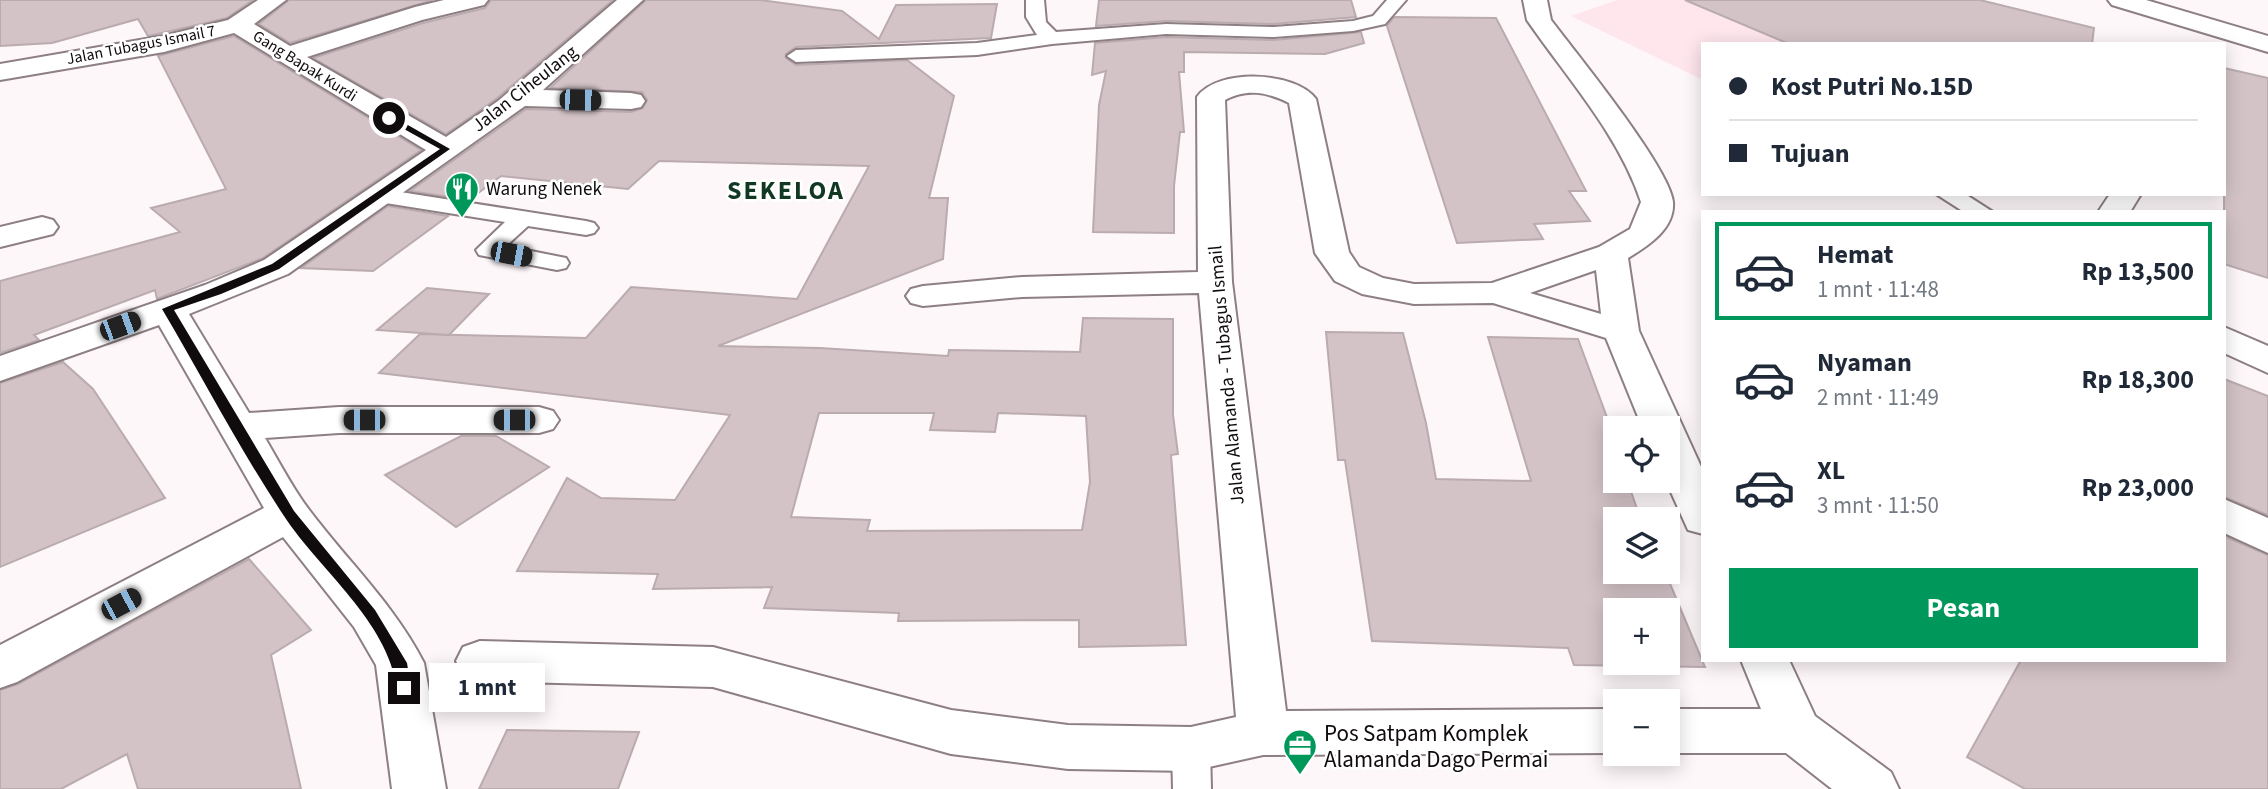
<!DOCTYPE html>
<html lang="id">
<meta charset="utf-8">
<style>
:root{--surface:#fff;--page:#f2f2f3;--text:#1f2937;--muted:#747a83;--line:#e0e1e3;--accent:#00975a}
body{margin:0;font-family:"Source Sans 3",sans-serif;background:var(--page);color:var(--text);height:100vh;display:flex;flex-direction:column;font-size:26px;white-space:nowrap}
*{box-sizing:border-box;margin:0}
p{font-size:23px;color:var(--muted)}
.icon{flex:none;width:38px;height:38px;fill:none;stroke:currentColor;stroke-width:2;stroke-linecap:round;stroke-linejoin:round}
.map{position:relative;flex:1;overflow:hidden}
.sheet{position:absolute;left:1701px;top:210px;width:525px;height:452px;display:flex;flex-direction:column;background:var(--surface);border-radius:0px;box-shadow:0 4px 18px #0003}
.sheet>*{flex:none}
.guide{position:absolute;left:1701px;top:42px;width:525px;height:154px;border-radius:0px;box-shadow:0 4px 18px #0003;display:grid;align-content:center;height:154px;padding:0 28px;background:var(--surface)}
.buttons{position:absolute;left:1603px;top:416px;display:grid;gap:14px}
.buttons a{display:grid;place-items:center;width:77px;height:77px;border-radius:0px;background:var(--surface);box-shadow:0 4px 18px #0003;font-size:35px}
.end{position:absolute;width:32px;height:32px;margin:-16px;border:9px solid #100b0c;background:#fff;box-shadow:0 0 0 4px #fff}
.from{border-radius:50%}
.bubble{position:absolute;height:49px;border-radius:0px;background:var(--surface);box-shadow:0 4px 18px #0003;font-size:23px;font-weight:700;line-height:49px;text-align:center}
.car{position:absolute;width:21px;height:42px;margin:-21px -10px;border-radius:9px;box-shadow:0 0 5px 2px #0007;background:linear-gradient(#222 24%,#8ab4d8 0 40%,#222 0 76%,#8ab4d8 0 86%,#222 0)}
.guide b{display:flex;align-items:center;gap:24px;height:66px;font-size:26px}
.guide b+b{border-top:2px solid var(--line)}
.guide i{width:18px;height:18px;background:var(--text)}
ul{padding:12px 0 0;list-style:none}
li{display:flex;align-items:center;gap:21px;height:98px;margin:0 14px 10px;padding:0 14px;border:4px solid transparent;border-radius:0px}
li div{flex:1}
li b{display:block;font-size:26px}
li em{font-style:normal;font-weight:700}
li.current{border-color:var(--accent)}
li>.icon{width:63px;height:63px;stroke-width:1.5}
.cta{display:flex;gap:14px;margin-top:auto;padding:14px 28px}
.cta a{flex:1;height:80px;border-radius:0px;background:var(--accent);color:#fff;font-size:28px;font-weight:700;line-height:80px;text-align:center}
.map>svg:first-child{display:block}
</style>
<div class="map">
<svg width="2268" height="789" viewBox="0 0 2268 789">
<rect width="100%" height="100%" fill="#fdf7f9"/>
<path fill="#fee6ec" d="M 1617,0 L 1828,0 L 1950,44 L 1703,44 L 1703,80 L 1571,16 Z"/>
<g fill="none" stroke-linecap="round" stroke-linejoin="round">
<path fill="#639274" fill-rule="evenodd" d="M 283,0 L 295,0 L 253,28 L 245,28 L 245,24 Z"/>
</g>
<g fill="#d3c3c7" stroke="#baabaf" stroke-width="2" fill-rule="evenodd">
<path d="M 0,0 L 253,0 L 227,18 L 162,33 L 148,36 L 138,19 L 52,43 L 0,46 Z"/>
<path d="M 289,0 L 433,0 L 290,43 L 259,24 Z"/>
<path d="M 491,0 L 613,0 L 496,99 L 446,134 L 313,58 L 423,23 L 485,8 Z"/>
<path d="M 646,0 L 760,0 L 842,11 L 879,39 L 896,5 L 997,4 L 991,38 L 796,47 L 786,54 L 786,58 L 796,65 L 907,60 L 954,96 L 929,198 L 948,198 L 943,259 L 718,346 L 820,348 L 948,356 L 949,350 L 1080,352 L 1083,318 L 1173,319 L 1173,415 L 1178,454 L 1171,455 L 1186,645 L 1079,647 L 1079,620 L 898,621 L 899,613 L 764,608 L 772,587 L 653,589 L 658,574 L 517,571 L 567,478 L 601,498 L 675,500 L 730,415 L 379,373 L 420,334 L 586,338 L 631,287 L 797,299 L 869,166 L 659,161 L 628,189 L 501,176 L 469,200 L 410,191 L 526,109 L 631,112 L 643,108 L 647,100 L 642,92 L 550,88 ZM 819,413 L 934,413 L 930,430 L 995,432 L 998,413 L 1086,416 L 1090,482 L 1082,530 L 867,531 L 870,520 L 791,517 Z"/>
<path d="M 1099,0 L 1351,0 L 1356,17 L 1274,24 L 1166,21 L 1096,26 Z"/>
<path d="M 1685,0 L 1980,0 L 2094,28 L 2092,44 L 1789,44 Z"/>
<path d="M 1394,17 L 1496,18 L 1586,191 L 1569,191 L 1590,221 L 1534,224 L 1543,239 L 1457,243 L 1387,26 Z"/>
<path d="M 1361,32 L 1364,43 L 1325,54 L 1184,52 L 1184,72 L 1179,72 L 1184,132 L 1180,132 L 1174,186 L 1174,233 L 1093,232 L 1099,105 L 1106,71 L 1092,75 L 1095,43 L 1166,37 L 1274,40 Z"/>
<path d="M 234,36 L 421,150 L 263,258 L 157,299 L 155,290 L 34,335 L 39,340 L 0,353 L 0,281 L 180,232 L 151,208 L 226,189 L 158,56 Z"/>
<path d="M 2224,68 L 2268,78 L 2268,278 L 2224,264 Z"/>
<path d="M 388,206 L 448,216 L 373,271 L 301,268 Z"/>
<path d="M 427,288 L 489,294 L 449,335 L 377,330 Z"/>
<path d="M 1326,332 L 1403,333 L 1426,423 L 1436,479 L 1531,481 L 1488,337 L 1578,339 L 1615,439 L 1615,485 L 1629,486 L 1641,520 L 1615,520 L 1615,572 L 1661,572 L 1663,578 L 1668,579 L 1705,667 L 1574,665 L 1568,648 L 1372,641 L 1345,460 L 1338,460 ZM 1615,611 L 1668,611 L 1668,663 L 1615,663 Z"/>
<path d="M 63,362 L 93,389 L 165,498 L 0,567 L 0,383 Z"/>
<path d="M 2224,379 L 2268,396 L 2268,515 L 2224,497 Z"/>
<path d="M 461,436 L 496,436 L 549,467 L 456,527 L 385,475 Z"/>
<path d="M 2224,536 L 2268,555 L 2268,789 L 2025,789 L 1967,757 L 2021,660 L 2224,660 Z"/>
<path d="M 249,559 L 311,630 L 271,655 L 301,789 L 138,789 L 127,754 L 61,789 L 0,789 L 0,690 L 18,684 Z"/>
<path d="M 507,730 L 639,732 L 618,789 L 479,789 Z"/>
</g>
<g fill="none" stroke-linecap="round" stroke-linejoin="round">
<g stroke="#8d7f83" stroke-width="4">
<g id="lane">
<path d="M 1026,0 L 1044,0 L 1046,22 L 1056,32 L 1166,24 L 1274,27 L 1353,21 L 1373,16 L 1387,0 L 1406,0 L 1385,24 L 1353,31 L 1274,37 L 1166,34 L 1052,44 L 977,55 L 796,62 L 787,56 L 796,50 L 977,43 L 1037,35 L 1026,17 Z"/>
<path d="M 381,189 L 586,221 L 594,223 L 598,228 L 594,233 L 586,235 L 528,226 L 506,246 L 566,258 L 569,263 L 566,268 L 557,270 L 479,255 L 476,250 L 505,222 L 373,201 L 370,196 L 373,191 Z"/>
<path d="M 1936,194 L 1965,194 L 1993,212 L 1964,212 Z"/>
<path d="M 1191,733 L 1204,738 L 1210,749 L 1211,789 L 1173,789 L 1172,749 L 1178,738 Z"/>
</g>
</g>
<g stroke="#8d7f83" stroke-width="4">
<g id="street">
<path d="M 258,0 L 286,0 L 254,24 L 290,46 L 415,7 L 444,0 L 488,0 L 484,5 L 422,20 L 307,57 L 446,137 L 498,101 L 617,0 L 643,0 L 543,90 L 631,93 L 641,95 L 645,101 L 641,107 L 631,109 L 525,106 L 288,274 L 189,314 L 249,413 L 339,407 L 539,407 L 553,411 L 559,420 L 553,429 L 539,433 L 339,433 L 265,438 C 278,460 290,483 304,503 C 344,558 393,602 424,663 L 446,789 L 392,789 L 376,665 L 354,627 L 283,537 L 17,682 L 0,688 L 0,645 L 264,508 L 159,325 L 0,381 L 0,356 L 205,285 L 264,260 L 426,150 L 234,33 L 164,52 L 0,80 L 0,64 L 163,36 L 228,20 Z"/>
<path d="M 1523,0 L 1547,0 L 1551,20 C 1576,53 1670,168 1673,202 C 1675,229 1648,246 1628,258 L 1639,331 L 1703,471 L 1703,534 L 1688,530 L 1666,481 L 1668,429 L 1643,429 L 1606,338 L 1493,303 L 1414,304 L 1362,294 L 1335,281 L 1315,253 L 1289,103 C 1267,92 1247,88 1225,100 L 1232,282 L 1286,711 L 1615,709 L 1615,753 L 1263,755 L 1191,771 L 1068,769 L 951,754 L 713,687 L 480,681 L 463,675 L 456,661 L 463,647 L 480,641 L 713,647 L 951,710 L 1068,725 L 1191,727 L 1236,717 L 1199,293 L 1022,297 L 923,306 L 911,303 L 906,296 L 911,289 L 923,286 L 1022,277 L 1198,272 L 1197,97 C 1217,68 1296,71 1316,99 L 1349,252 L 1359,267 L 1383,278 L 1414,284 L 1492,283 L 1599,247 L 1630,229 L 1641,202 C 1619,135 1567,78 1527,20 ZM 1596,270 L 1601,314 L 1530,293 Z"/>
<path d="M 2110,194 L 2141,194 L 2130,212 L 2098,212 Z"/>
<path d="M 42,217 L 53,220 L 58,227 L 53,234 L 0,247 L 0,227 Z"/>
<path d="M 2224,327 L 2268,346 L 2268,373 L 2224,353 Z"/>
<path d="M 2224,499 L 2268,518 L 2268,553 L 2224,533 Z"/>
<path d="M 1741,660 L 1789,660 L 1815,716 L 1891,772 L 1899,789 L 1832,789 L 1786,753 L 1668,753 L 1668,709 L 1761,709 Z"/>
</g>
</g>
<g stroke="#8d7f83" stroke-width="4">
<path id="secondary" d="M 2108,0 L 2146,0 L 2268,36 L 2268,52 L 2112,5 Z"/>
</g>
<use href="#lane" fill="#fff" fill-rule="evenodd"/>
<use href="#street" fill="#fff" fill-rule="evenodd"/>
<use href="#secondary" fill="#fff" fill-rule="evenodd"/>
</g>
<path fill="#100b0c" d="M 386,116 L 392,116 L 450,149 L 279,269 L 221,294 L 174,310 L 294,511 L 375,610 L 407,663 L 411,688 L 404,694 L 397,688 C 386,619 321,572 284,516 C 240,450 203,378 162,309 L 272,264 L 440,149 L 386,119 Z"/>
<defs>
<g id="restaurant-pin" transform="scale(1.75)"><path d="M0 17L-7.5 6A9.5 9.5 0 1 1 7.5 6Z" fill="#00975a" stroke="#fff"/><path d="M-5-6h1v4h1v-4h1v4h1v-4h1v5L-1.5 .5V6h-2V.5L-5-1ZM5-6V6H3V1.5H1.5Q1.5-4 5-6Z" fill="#fff"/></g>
<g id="office-pin" transform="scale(1.75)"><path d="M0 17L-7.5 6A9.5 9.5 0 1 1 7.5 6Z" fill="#00975a" stroke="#fff"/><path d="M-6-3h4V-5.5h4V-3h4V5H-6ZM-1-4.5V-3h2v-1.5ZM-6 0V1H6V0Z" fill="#fff"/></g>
</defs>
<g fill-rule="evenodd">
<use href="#restaurant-pin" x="462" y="189"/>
<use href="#office-pin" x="1300" y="746"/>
</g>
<g text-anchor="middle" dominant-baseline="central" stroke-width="5" stroke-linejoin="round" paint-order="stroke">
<g font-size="16" fill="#100b0c" stroke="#fff">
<text transform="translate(141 45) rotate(-11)">Jalan Tubagus Ismail 7</text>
<text transform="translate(305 66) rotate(32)">Gang Bapak Kurdi</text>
</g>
<g font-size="19" fill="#100b0c" stroke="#fff">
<text transform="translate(525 89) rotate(-38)">Jalan Ciheulang</text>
<text transform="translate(1227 375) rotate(-95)">Jalan Alamanda - Tubagus Ismail</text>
</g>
<g font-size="19" fill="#100b0c" stroke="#fff" text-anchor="start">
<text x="486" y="189">Warung Nenek</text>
</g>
<g font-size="23" fill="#100b0c" stroke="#fff" text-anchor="start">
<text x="1324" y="733">Pos Satpam Komplek<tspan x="1324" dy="26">Alamanda Dago Permai</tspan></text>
</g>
<g font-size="26" font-weight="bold" letter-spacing="2" fill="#103823" stroke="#fff">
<text x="786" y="190">SEKELOA</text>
</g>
</g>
</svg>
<div class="buttons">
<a><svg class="icon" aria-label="locate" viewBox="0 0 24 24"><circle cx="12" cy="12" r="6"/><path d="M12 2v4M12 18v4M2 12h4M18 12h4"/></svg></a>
<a><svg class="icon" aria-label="layers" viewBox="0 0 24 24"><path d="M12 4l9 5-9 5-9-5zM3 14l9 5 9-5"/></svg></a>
<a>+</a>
<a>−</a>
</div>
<i class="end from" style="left:389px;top:118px"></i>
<i class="end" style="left:404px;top:688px"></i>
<div class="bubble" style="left:429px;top:663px;width:116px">1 mnt</div>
<i class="car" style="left:580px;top:100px;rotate:91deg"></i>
<i class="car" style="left:511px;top:254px;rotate:101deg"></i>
<i class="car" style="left:120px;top:326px;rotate:70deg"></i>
<i class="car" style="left:364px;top:420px;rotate:270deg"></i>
<i class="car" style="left:514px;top:420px;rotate:270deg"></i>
<i class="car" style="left:121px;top:604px;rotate:62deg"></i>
<div class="guide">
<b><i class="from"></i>Kost Putri No.15D</b>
<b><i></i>Tujuan</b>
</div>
<section class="sheet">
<ul>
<li class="current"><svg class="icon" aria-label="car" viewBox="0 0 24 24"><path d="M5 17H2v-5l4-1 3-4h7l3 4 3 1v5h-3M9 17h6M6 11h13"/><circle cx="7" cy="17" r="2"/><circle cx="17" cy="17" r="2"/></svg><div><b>Hemat</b><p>1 mnt · 11:48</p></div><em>Rp 13,500</em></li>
<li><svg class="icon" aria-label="car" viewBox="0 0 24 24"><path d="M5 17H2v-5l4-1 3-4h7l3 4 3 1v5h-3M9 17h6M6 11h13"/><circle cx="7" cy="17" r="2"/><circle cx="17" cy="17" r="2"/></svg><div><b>Nyaman</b><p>2 mnt · 11:49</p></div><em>Rp 18,300</em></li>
<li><svg class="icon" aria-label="car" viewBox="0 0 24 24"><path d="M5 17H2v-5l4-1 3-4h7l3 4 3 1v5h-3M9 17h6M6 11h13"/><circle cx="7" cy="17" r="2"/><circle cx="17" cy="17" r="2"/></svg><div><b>XL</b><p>3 mnt · 11:50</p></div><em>Rp 23,000</em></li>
</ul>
<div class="cta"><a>Pesan</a></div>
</section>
</div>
